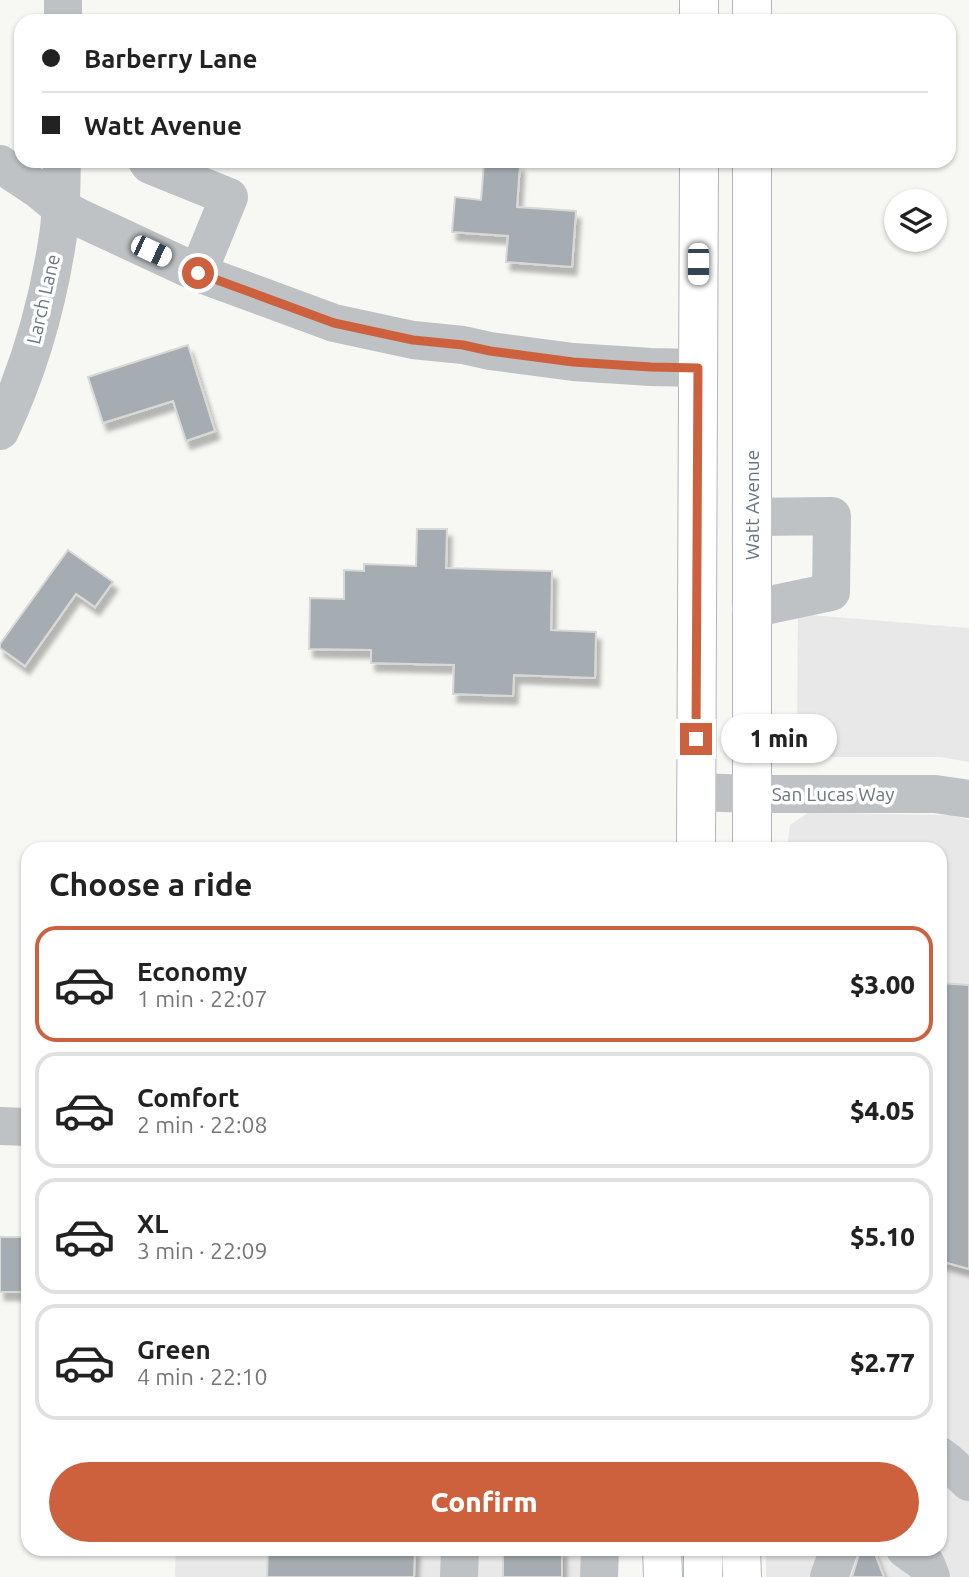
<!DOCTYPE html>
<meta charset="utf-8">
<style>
:root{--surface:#fff;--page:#f6f6f6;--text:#222;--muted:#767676;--line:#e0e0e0;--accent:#ce613d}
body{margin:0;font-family:Ubuntu,sans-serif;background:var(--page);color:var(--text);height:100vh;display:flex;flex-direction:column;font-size:26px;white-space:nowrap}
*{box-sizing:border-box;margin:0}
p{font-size:23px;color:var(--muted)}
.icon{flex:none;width:38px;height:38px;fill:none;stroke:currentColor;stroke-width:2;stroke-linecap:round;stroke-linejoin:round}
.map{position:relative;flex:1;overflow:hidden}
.side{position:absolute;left:21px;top:842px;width:926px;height:714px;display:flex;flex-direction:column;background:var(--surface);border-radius:21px;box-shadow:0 2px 5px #0004}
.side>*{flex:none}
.hud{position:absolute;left:14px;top:14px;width:942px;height:154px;border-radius:21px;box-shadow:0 2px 5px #0004;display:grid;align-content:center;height:154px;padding:0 28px;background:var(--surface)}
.controls{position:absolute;left:884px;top:189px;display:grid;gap:14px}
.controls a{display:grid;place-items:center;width:63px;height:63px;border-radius:50%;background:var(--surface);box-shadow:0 2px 5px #0004;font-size:35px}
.end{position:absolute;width:32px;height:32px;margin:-16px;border:9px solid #ce613d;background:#fff;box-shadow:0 0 0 4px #fff}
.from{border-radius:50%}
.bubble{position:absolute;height:49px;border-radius:24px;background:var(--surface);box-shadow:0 2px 5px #0004;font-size:23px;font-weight:800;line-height:49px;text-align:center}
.car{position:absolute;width:21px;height:42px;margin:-21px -10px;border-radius:9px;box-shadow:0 0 5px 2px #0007;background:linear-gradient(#fff 24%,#345 0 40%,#fff 0 76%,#345 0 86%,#fff 0)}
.hud b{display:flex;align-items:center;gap:24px;height:66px;font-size:26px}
.hud b+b{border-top:2px solid var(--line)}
.hud i{width:18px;height:18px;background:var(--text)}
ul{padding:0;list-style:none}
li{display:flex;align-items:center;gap:21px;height:116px;margin:0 14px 10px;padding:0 14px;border:4px solid var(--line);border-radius:21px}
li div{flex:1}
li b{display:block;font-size:26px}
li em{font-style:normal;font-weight:800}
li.current{border-color:var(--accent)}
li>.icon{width:63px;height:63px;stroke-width:1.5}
h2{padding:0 28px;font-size:32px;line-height:84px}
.primary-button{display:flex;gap:14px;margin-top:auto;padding:14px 28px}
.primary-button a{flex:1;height:80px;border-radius:42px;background:var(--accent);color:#fff;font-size:28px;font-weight:800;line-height:80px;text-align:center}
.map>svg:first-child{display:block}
</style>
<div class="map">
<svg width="969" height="1577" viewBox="0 0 969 1577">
<defs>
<filter id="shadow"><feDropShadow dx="4.5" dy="8" stdDeviation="2" flood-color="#0004"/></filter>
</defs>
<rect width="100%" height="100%" fill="#f7f7f4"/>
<g fill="#e7e8e7">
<path d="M 798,614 L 969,628 L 969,762 L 941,757 L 819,757 L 803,754 L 797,742 Z"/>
<path d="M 808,813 L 952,815 L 969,820 L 969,1577 L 766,1577 L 766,1549 L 940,1549 L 940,849 L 787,849 L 790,825 Z"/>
<path d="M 176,1549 L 615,1549 L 615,1577 L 175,1577 Z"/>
</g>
<g fill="#a6adb2" stroke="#d8d8d7" stroke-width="2" filter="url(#shadow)">
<path d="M 484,162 L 520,164 L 517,207 L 576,211 L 572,267 L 506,262 L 508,236 L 452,232 L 455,197 L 481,200 Z"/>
<path d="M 188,345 L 215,431 L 186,441 L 173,401 L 103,423 L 88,377 Z"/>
<path d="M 417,529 L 447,529 L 446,568 L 552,571 L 551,630 L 596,632 L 595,678 L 514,675 L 513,696 L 453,694 L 454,665 L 371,663 L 371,650 L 309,649 L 310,598 L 344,599 L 344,570 L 364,571 L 364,564 L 416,566 Z"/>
<path d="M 68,550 L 113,582 L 95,607 L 76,594 L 25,666 L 0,648 L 0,644 Z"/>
<path d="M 940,983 L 969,985 L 969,1269 L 940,1261 Z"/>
<rect x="0" y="1237" width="28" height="55"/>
<path d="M 268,1549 L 415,1549 L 414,1577 L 267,1577 Z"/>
<rect x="503" y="1549" width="59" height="28"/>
<path d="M 867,1549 L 873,1549 L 884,1577 L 852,1577 L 860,1551 Z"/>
</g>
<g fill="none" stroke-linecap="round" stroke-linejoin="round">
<g stroke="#b2b6b9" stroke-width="40">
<g id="major">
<path d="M 699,21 L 699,0"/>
<path d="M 752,21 L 752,0"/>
<path d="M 696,849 L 699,161"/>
<path d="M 752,849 L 752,161"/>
<path d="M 662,1549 L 663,1577"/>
<path d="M 741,1549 L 742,1577"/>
<path d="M 703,1577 L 703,1549"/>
</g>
</g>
<g stroke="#bec2c5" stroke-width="38">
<path d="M 63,0 L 63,21"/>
<path d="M 147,161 L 150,165 L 229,197 L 198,273"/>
<path d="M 0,164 L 39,190 L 61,208 L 80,218 L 198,273 L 334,323 L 413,340 L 463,345 L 490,351 L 573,362 L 651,367 L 698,368"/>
<path d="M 0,431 C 29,370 48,303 58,236 C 62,211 61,186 62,161"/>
<path d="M 751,609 L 831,592 L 832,516 L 752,517"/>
<path d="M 696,792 L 752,794 L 935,794 L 969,799"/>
<path d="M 0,1126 L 28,1127"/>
<path d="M 940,1456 L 948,1462 L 969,1482"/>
<path d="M 905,1549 L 926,1564 L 931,1577"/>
<path d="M 459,1577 L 460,1549"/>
<path d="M 599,1577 L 600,1549"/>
<path d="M 829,1577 L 839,1549"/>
</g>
<use href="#major" stroke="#fff" stroke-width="38"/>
</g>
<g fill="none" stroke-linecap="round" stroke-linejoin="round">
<path stroke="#ce613d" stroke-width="9" d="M 198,273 L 334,323 L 413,340 L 463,345 L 490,351 L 573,362 L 651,367 L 698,368 L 696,739"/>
</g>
<g text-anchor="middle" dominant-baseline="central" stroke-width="7" stroke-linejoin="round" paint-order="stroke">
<g font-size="19" fill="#697681" stroke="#fff">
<text transform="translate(43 299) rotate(-77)">Larch Lane</text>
<text transform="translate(752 505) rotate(-90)">Watt Avenue</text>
<text x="833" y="794">San Lucas Way</text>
</g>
</g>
</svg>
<div class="controls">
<a><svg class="icon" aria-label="layers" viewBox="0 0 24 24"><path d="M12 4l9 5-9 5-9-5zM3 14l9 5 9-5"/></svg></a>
</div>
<i class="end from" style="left:198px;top:273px"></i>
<i class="end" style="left:696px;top:739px"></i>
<div class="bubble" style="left:721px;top:714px;width:116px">1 min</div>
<i class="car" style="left:151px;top:251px;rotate:115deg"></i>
<i class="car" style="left:698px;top:264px;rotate:180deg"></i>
<div class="hud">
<b><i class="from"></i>Barberry Lane</b>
<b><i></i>Watt Avenue</b>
</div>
<section class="side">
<h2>Choose a ride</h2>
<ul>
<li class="current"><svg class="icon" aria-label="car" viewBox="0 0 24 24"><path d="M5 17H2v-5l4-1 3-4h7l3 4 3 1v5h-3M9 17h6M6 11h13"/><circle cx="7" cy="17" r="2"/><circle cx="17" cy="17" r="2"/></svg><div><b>Economy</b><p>1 min · 22:07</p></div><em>$3.00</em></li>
<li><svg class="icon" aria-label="car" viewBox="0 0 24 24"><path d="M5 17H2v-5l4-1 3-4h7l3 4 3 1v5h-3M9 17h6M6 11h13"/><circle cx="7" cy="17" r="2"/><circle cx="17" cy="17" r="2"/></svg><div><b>Comfort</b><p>2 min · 22:08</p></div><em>$4.05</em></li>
<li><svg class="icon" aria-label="car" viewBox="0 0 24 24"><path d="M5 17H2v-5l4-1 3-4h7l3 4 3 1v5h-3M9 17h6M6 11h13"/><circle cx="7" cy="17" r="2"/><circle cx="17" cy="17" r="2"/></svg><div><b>XL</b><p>3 min · 22:09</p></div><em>$5.10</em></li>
<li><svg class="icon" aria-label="car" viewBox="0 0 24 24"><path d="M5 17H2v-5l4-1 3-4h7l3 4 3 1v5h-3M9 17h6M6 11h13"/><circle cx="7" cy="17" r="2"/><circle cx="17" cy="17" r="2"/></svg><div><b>Green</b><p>4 min · 22:10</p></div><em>$2.77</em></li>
</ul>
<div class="primary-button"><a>Confirm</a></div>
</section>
</div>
